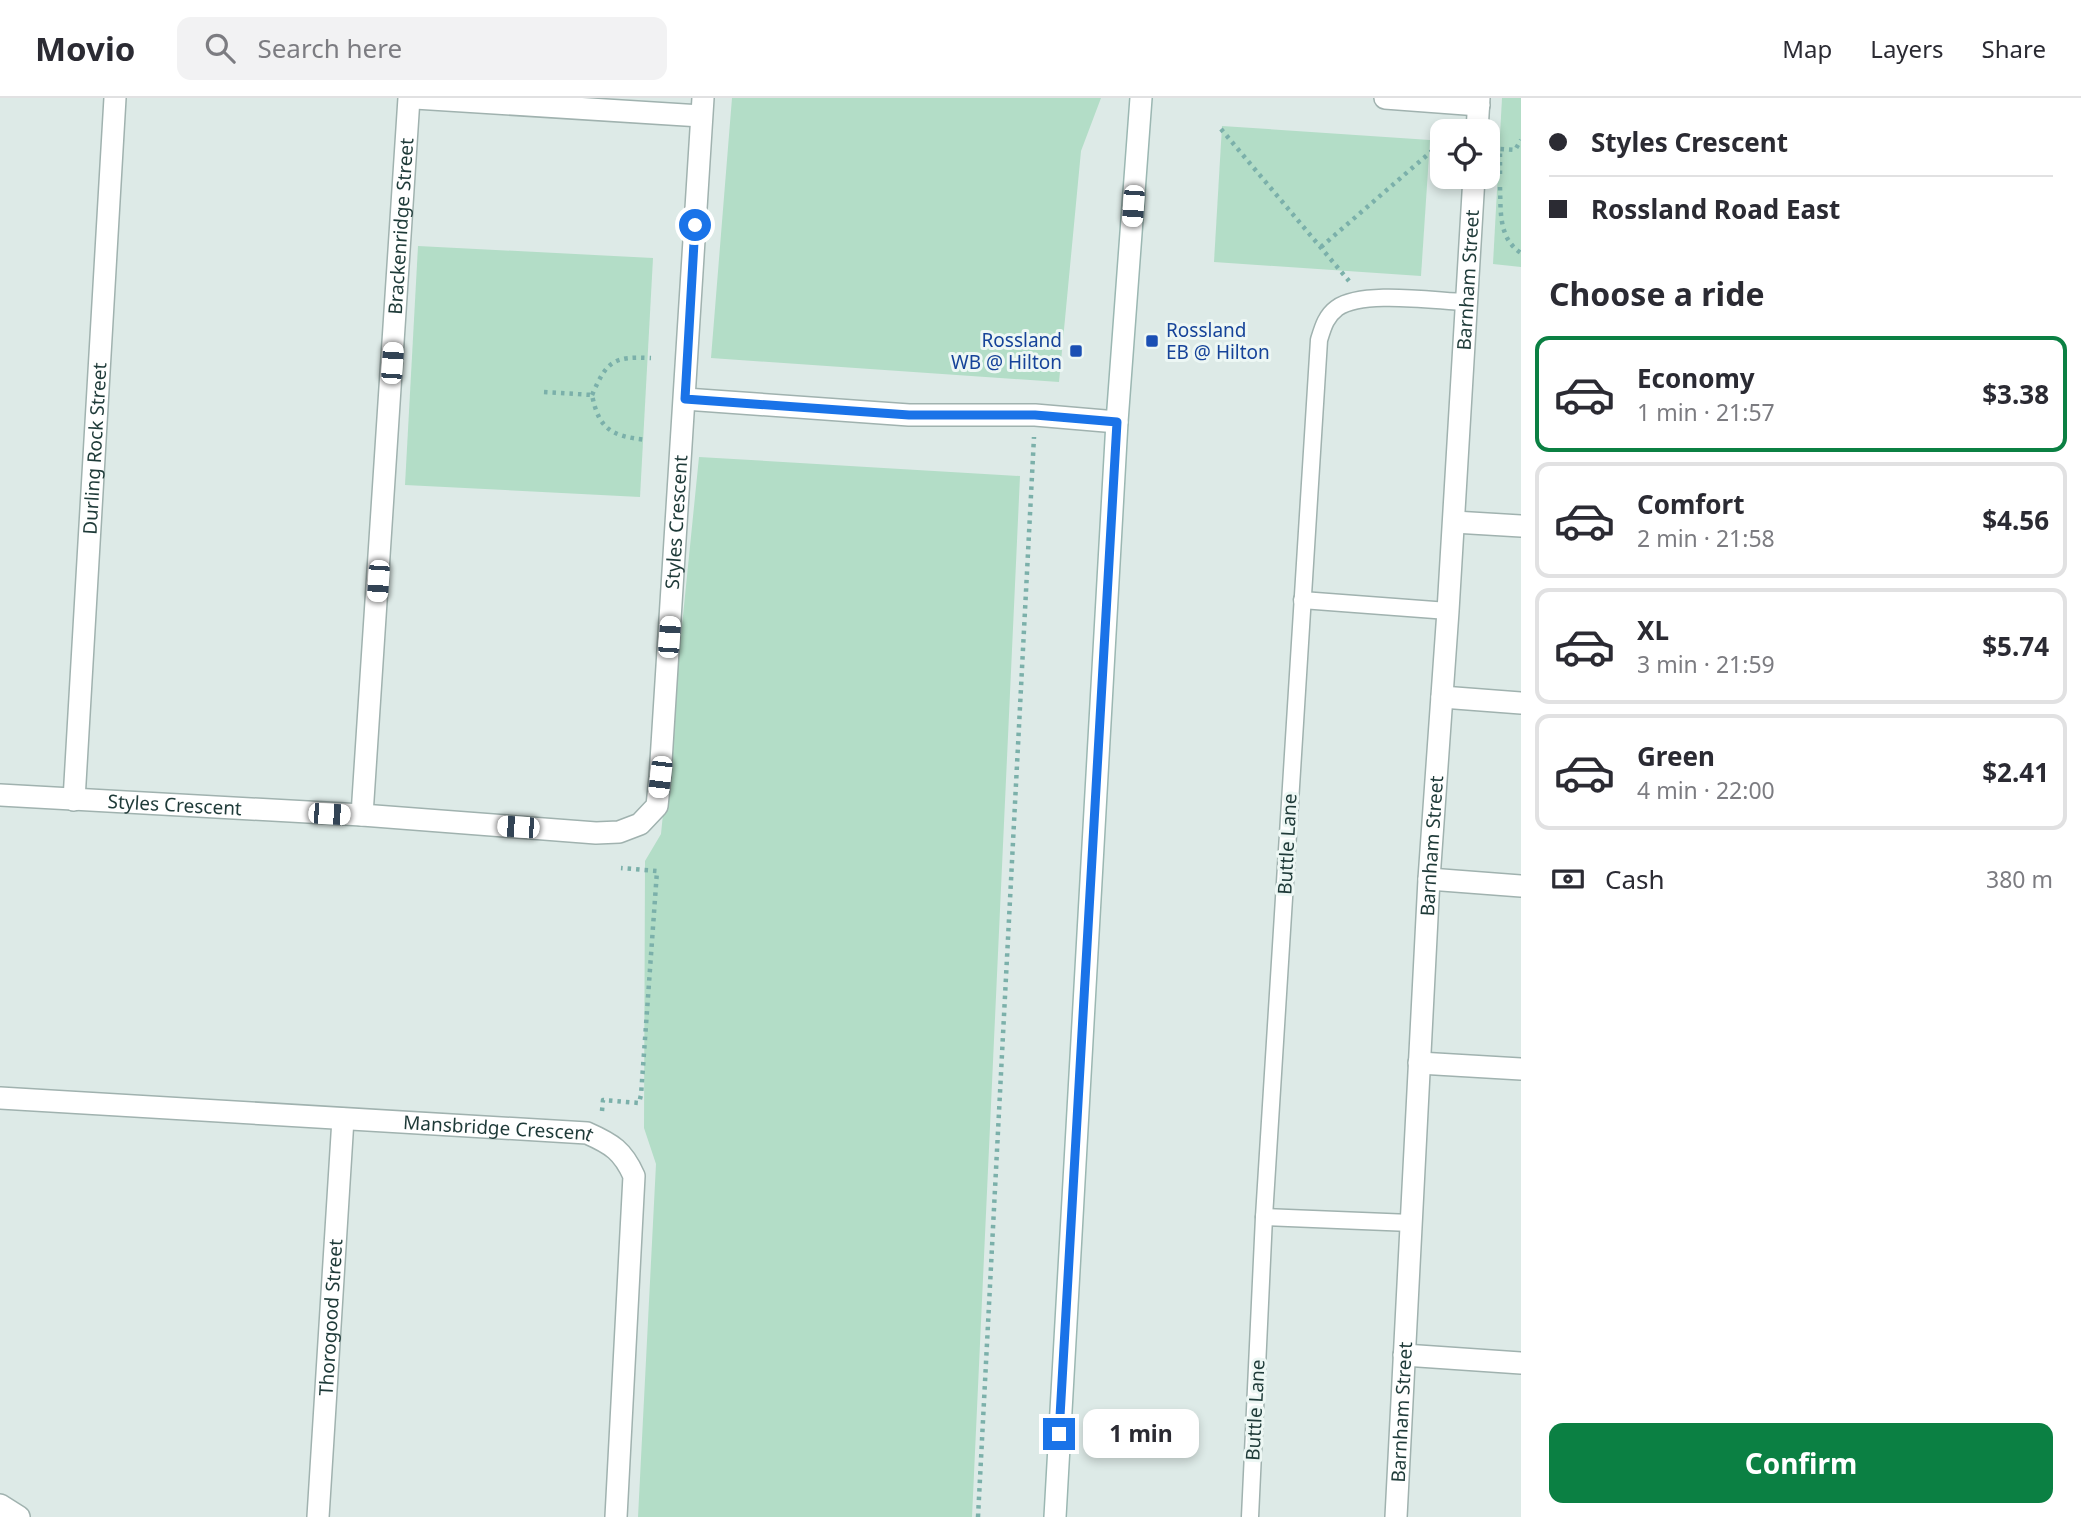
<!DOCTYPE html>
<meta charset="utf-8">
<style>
:root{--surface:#fff;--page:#f2f2f3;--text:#2b2b33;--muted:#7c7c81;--line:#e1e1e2;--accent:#0b8043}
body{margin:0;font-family:"Noto Sans",sans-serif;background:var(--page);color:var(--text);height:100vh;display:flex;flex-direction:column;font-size:26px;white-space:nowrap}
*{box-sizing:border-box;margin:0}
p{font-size:23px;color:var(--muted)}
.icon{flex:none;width:38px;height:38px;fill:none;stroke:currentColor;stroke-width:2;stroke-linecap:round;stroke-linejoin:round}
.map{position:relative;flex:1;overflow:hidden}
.side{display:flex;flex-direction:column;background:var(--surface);width:560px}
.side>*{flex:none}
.banner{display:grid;align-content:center;height:154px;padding:0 28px;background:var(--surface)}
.buttons{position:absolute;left:1430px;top:21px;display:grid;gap:14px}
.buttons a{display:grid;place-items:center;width:70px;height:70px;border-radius:14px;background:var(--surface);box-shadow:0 4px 10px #0003;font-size:35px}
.end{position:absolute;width:32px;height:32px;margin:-16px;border:9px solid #1a73e8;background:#fff;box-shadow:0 0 0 4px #fff}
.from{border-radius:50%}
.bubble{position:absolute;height:49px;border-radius:14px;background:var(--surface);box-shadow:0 4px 10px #0003;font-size:23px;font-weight:700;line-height:49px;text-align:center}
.car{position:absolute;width:21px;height:42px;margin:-21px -10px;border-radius:9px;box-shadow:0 0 5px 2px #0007;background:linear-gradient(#fff 24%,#345 0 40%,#fff 0 76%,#345 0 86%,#fff 0)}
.banner b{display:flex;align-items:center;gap:24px;height:66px;font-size:26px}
.banner b+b{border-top:2px solid var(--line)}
.banner i{width:18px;height:18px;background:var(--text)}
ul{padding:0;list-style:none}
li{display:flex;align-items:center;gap:21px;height:116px;margin:0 14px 10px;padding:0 14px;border:4px solid var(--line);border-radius:14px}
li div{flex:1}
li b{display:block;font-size:26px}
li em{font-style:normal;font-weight:700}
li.on{border-color:var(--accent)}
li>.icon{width:63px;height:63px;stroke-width:1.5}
h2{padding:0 28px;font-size:32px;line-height:84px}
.pay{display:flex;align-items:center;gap:18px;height:77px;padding:0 28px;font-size:26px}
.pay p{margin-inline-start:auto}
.cta{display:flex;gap:14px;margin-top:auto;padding:14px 28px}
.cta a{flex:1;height:80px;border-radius:14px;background:var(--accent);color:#fff;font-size:28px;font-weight:700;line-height:80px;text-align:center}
header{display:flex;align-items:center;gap:42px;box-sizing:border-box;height:98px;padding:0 35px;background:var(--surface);border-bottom:2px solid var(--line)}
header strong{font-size:33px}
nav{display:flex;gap:38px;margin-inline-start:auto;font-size:24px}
.search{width:490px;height:63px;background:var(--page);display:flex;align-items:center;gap:18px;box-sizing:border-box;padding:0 24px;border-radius:14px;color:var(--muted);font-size:26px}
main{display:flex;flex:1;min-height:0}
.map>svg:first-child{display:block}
</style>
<header>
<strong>Movio</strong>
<div class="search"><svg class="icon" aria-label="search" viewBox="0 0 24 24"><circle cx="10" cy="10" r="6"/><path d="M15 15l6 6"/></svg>Search here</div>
<nav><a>Map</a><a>Layers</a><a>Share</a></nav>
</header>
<main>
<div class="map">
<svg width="1521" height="1419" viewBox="0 0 1521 1419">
<rect width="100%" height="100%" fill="#ddeae7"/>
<g fill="#b3ddc7">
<path d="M 732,0 L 1101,0 L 1081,53 L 1059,284 L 711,260 Z"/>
<path d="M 1502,0 L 1521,0 L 1521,169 L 1493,166 Z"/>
<path d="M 1222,28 L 1430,42 L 1421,178 L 1214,164 Z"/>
<path d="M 418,148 L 653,160 L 640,399 L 405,387 Z"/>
<path d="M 699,359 L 1020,378 L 972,1419 L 638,1419 L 656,1066 L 644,1030 L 645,763 L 661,736 Z"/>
</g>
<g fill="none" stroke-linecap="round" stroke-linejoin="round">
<g stroke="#a0b2af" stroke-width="19">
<g id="service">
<path d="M 1302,502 L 1448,513"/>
<path d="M 1264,1119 L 1411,1125"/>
<path d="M 1250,1419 L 1264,1119 L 1319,242 C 1323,229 1326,218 1337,210 C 1363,192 1434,203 1466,204"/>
</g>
</g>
<g stroke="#a0b2af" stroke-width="24">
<g id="minor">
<path d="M 415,0 L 701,18"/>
<path d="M 1385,0 L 1479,7"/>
<path d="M 1477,33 L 1479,0"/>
<path d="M 685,301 L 909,317 L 1035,317 L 1117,324"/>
<path d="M 1454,424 L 1521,428"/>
<path d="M 1442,599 L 1521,605"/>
<path id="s1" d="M 0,697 L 362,717 L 596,735 L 619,734 L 640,726 L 657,708 L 660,679 L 703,0"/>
<path id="s2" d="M 74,702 L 115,0"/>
<path id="s3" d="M 362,717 L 409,0"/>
<path d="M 1429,781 L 1521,788"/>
<path d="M 1419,965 L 1521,971"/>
<path id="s4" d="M 0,1000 L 587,1035 C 612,1046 623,1053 634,1078 L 616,1419"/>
<path d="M 1404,1257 L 1521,1265"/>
<path d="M 0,1407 L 19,1419"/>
<path id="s5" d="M 318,1419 L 343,1021"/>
<path id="s6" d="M 1396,1419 L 1429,781 L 1448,513 L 1474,79"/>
</g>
</g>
<g stroke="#9bb7b2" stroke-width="24">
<path id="secondary" d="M 1055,1419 L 1117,324 L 1141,0"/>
</g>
<g stroke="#7bb0aa" stroke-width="4.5" stroke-dasharray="3.5 5" stroke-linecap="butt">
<path d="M 1221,31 L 1349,183"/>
<path d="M 1500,76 L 1500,51 L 1515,52 L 1521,42"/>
<path d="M 1500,89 C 1501,113 1498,140 1521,155"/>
<path d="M 1321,149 L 1441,45"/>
<path d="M 544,294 L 592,297 C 599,332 612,338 646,342"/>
<path d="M 592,297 C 607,263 613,258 651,260"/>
<path d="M 602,1013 L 603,1002 L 639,1005 L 641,997 L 657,773 L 621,770"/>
<path d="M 978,1419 L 1034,339"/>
</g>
<use href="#service" stroke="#fff" stroke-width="16"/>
<use href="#minor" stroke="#fff" stroke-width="21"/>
<use href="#secondary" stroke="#fff" stroke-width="21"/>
</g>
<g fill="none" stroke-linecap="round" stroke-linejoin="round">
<path stroke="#1a73e8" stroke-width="9" d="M 695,127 L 685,301 L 909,317 L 1035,317 L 1117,324 L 1059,1336"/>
</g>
<g fill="#1a4fb4" stroke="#edf7f4" stroke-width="2.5">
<rect x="1145" y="236" width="14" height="14" rx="3.5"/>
<rect x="1069" y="246" width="14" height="14" rx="3.5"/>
</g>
<g text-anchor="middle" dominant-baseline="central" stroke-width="6" stroke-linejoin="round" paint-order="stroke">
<g font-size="19" fill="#1e3a38" stroke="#edf7f4">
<text stroke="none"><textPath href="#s3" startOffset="590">Brackenridge Street</textPath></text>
<text stroke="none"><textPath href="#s6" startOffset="1239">Barnham Street</textPath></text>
<text stroke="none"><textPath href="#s2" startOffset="352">Durling Rock Street</textPath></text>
<text stroke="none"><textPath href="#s1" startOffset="952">Styles Crescent</textPath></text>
<text stroke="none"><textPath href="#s1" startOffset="175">Styles Crescent</textPath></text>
<text transform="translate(1287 746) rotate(-87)">Buttle Lane</text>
<text stroke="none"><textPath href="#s6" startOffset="672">Barnham Street</textPath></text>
<text stroke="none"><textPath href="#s4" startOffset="499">Mansbridge Crescent</textPath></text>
<text stroke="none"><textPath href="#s5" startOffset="200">Thorogood Street</textPath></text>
<text transform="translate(1255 1312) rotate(-87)">Buttle Lane</text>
<text stroke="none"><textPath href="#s6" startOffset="105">Barnham Street</textPath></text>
</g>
<g font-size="19" fill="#164399" stroke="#edf7f4" text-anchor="start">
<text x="1166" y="232">Rossland<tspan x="1166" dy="22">EB @ Hilton</tspan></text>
<text x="1062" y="242" text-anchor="end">Rossland<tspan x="1062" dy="22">WB @ Hilton</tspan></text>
</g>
</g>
</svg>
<div class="buttons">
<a><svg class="icon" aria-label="locate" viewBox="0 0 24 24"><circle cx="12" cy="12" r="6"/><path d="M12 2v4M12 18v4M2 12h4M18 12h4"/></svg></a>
</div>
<i class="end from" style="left:695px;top:127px"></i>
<i class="end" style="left:1059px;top:1336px"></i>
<div class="bubble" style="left:1083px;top:1311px;width:116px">1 min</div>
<i class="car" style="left:1133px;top:108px;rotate:184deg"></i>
<i class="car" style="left:392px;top:265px;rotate:4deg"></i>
<i class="car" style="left:378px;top:483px;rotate:184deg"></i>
<i class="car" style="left:669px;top:539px;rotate:4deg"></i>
<i class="car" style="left:660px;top:679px;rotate:187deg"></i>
<i class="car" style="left:329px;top:716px;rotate:93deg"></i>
<i class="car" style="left:518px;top:729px;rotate:274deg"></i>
</div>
<section class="side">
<div class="banner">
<b><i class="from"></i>Styles Crescent</b>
<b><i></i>Rossland Road East</b>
</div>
<h2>Choose a ride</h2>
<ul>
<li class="on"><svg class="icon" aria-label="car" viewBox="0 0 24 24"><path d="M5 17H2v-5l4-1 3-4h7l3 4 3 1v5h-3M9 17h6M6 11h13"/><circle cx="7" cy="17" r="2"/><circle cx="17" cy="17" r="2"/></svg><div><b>Economy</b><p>1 min · 21:57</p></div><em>$3.38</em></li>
<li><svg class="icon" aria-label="car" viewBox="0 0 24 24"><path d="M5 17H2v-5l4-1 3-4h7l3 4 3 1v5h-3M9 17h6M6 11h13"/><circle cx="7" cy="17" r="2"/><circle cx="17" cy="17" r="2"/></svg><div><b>Comfort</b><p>2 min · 21:58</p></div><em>$4.56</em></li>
<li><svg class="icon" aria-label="car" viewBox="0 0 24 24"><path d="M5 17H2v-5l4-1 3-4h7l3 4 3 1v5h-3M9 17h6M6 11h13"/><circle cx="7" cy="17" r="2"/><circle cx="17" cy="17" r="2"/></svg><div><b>XL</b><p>3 min · 21:59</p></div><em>$5.74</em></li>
<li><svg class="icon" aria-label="car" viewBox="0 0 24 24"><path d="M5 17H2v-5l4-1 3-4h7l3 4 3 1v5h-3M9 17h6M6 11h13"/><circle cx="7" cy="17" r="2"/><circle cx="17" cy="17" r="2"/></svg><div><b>Green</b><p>4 min · 22:00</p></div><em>$2.41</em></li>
</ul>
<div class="pay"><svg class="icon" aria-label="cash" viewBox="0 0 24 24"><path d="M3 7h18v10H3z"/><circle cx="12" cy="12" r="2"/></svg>Cash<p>380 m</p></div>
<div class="cta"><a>Confirm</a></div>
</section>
</main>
